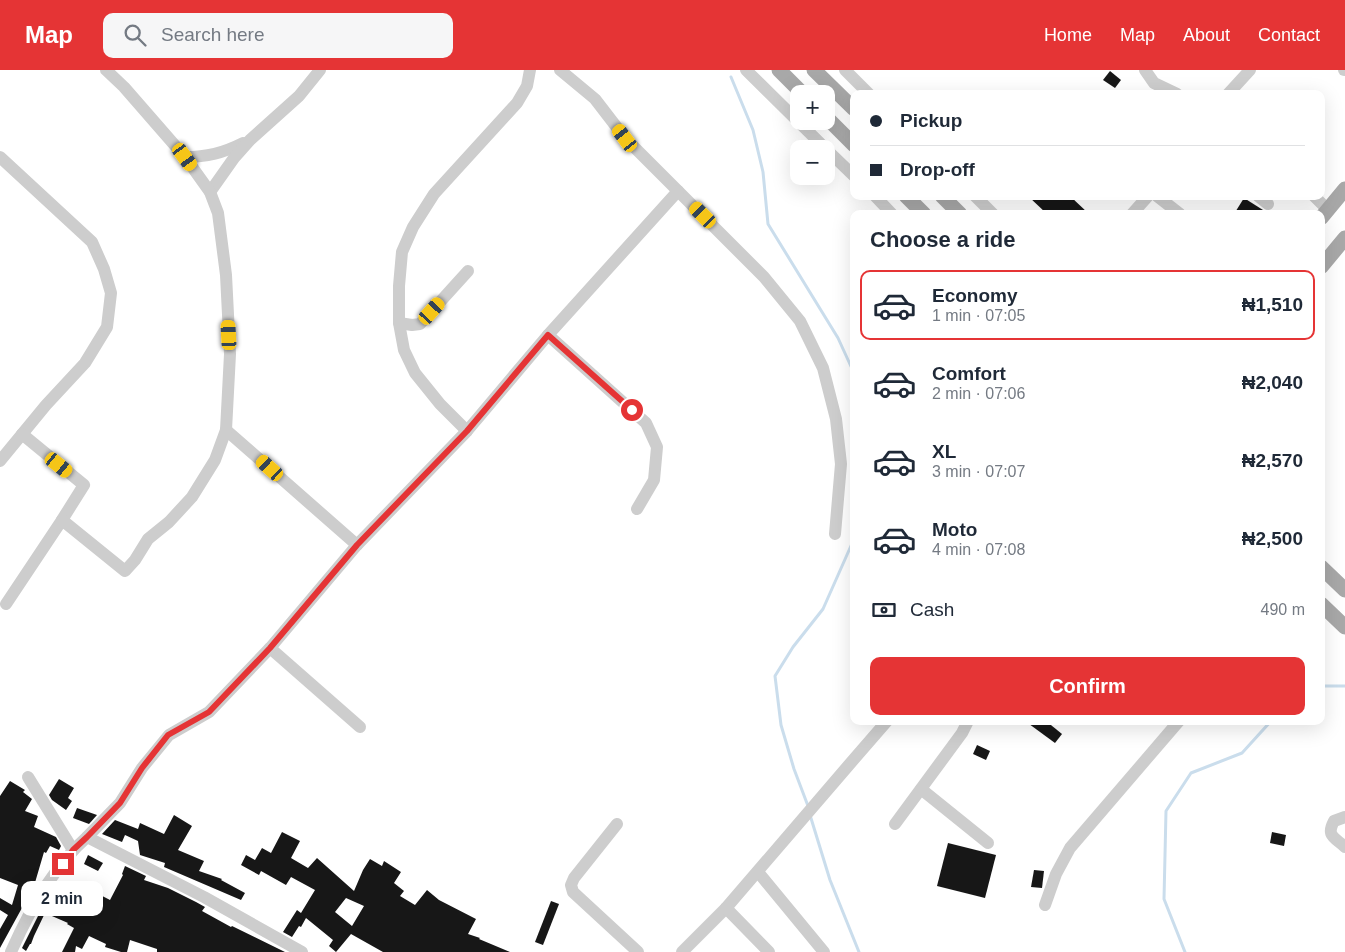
<!DOCTYPE html>
<meta charset="utf-8">
<style>
:root{--surface:#fff;--page:#f6f6f7;--text:#1f2937;--muted:#747a83;--line:#e0e1e3;--accent:#e53435}
body{margin:0;font-family:Arial,sans-serif;background:var(--page);color:var(--text);height:100vh;display:flex;flex-direction:column;font-size:19px;white-space:nowrap}
*{box-sizing:border-box;margin:0}
p{font-size:16px;color:var(--muted)}
.icon{flex:none;width:28px;height:28px;fill:none;stroke:currentColor;stroke-width:2;stroke-linecap:round;stroke-linejoin:round}
.map{position:relative;flex:1;overflow:hidden}
.panel{position:absolute;left:850px;top:140px;width:475px;height:515px;display:flex;flex-direction:column;background:var(--surface);border-radius:10px;box-shadow:0 5px 20px #0002}
.panel>*{flex:none}
.banner{position:absolute;left:850px;top:20px;width:475px;height:110px;border-radius:10px;box-shadow:0 5px 20px #0002;display:grid;align-content:center;height:110px;padding:0 20px;background:var(--surface)}
.buttons{position:absolute;left:790px;top:15px;display:grid;gap:10px}
.buttons a{display:grid;place-items:center;width:45px;height:45px;border-radius:10px;background:var(--surface);box-shadow:0 5px 20px #0002;font-size:25px}
.end{position:absolute;width:22px;height:22px;margin:-11px;border:6px solid #e53435;background:#fff;box-shadow:0 0 0 2px #fff}
.from{border-radius:50%}
.bubble{position:absolute;height:35px;border-radius:10px;background:var(--surface);box-shadow:0 5px 20px #0002;font-size:16px;font-weight:600;line-height:35px;text-align:center}
.car{position:absolute;width:15px;height:30px;margin:-15px -8px;border-radius:6px;box-shadow:0 0 4px 1px #0007;background:linear-gradient(#f5c518 24%,#345 0 40%,#f5c518 0 76%,#345 0 86%,#f5c518 0)}
.banner b{display:flex;align-items:center;gap:18px;height:48px;font-size:19px}
.banner b+b{border-top:1px solid var(--line)}
.banner i{width:12px;height:12px;background:var(--text)}
ul{padding:0;list-style:none}
li{display:flex;align-items:center;gap:15px;height:70px;margin:0 10px 8px;padding:0 10px;border:2px solid transparent;border-radius:10px}
li div{flex:1}
li b{display:block;font-size:19px}
li em{font-style:normal;font-weight:600}
li.on{border-color:var(--accent)}
li>.icon{width:45px;height:45px;stroke-width:1.5}
h2{padding:0 20px;font-size:22px;line-height:60px}
.pay{display:flex;align-items:center;gap:12px;height:55px;padding:0 20px;font-size:19px}
.pay p{margin-inline-start:auto}
.primary-button{display:flex;gap:10px;margin-top:auto;padding:10px 20px}
.primary-button a{flex:1;height:58px;border-radius:10px;background:var(--accent);color:#fff;font-size:20px;font-weight:600;line-height:58px;text-align:center}
header{display:flex;align-items:center;gap:30px;box-sizing:border-box;height:70px;padding:0 25px;background:var(--accent);color:#fff}
header strong{font-size:24px}
nav{display:flex;gap:28px;margin-inline-start:auto;font-size:18px}
.search{width:350px;height:45px;background:var(--page);display:flex;align-items:center;gap:12px;box-sizing:border-box;padding:0 18px;border-radius:10px;color:var(--muted);font-size:19px}
.map>svg:first-child{display:block}
</style>
<header>
<strong>Map</strong>
<div class="search"><svg class="icon" aria-label="search" viewBox="0 0 24 24"><circle cx="10" cy="10" r="6"/><path d="M15 15l6 6"/></svg>Search here</div>
<nav><a>Home</a><a>Map</a><a>About</a><a>Contact</a></nav>
</header>
<div class="map">
<svg width="1345" height="882" viewBox="0 0 1345 882">
<rect width="100%" height="100%" fill="#fff"/>
<g fill="none" stroke-linecap="round" stroke-linejoin="round">
<g stroke="#caddec" stroke-width="3">
<path d="M 731,7 L 753,60 L 763,102 L 768,154 L 838,268 L 854,303"/>
<path d="M 1321,616 L 1345,616"/>
<path d="M 808,736 L 794,699 L 781,655 L 775,606 L 793,577 L 823,539 L 854,469"/>
<path d="M 810,745 L 830,810 L 859,882"/>
<path d="M 1185,882 L 1164,829 L 1166,741 L 1191,703 L 1242,683 L 1271,651"/>
</g>
</g>
<g fill="#171717" fill-rule="evenodd">
<path d="M 1110,1 L 1121,10 L 1115,18 L 1103,10 Z"/>
<path d="M 1028,126 L 1070,126 L 1089,144 L 1047,144 Z"/>
<path d="M 1244,128 L 1263,140 L 1269,144 L 1234,144 Z"/>
<path d="M 1025,651 L 1046,651 L 1062,664 L 1055,673 Z"/>
<path d="M 977,675 L 990,681 L 986,690 L 973,684 Z"/>
<path d="M 59,709 L 74,718 L 68,728 L 72,731 L 66,740 L 52,730 L 49,725 Z"/>
<path d="M 10,711 L 25,720 L 23,722 L 32,729 L 25,741 L 38,746 L 34,757 L 56,767 L 61,776 L 59,780 L 50,776 L 46,783 L 44,782 L 34,816 L 0,878 L 0,859 L 8,845 L 0,840 L 0,828 L 12,835 L 18,815 L 0,808 L 0,726 Z"/>
<path d="M 77,738 L 97,745 L 89,754 L 73,748 Z"/>
<path d="M 174,745 L 192,756 L 178,780 L 204,791 L 199,801 L 222,809 L 221,810 L 245,823 L 241,830 L 164,797 L 165,793 L 140,785 L 138,771 L 125,765 L 122,772 L 102,764 L 115,750 L 138,759 L 140,753 L 164,764 Z"/>
<path d="M 282,762 L 300,771 L 291,788 L 308,798 L 317,788 L 354,821 L 363,800 L 370,789 L 382,796 L 384,791 L 401,802 L 394,813 L 404,821 L 400,826 L 415,835 L 427,820 L 439,830 L 476,849 L 468,864 L 480,868 L 479,869 L 510,882 L 383,882 L 351,864 L 336,882 L 329,876 L 333,870 L 306,848 L 301,857 L 299,856 L 292,867 L 283,862 L 297,840 L 301,843 L 315,820 L 291,807 L 286,815 L 261,801 L 259,805 L 241,795 L 246,785 L 255,790 L 262,778 L 271,783 ZM 346,828 L 364,836 L 352,856 L 335,842 Z"/>
<path d="M 1272,762 L 1286,765 L 1284,776 L 1270,773 Z"/>
<path d="M 948,773 L 996,785 L 985,828 L 937,816 Z"/>
<path d="M 88,785 L 103,793 L 98,801 L 84,794 Z"/>
<path d="M 125,796 L 146,806 L 144,810 L 168,818 L 196,832 L 205,837 L 202,841 L 231,857 L 232,856 L 285,882 L 157,882 L 157,879 L 130,870 L 127,882 L 121,882 L 105,877 L 106,874 L 89,866 L 82,879 L 76,876 L 75,882 L 62,882 L 74,858 L 67,854 L 68,853 L 45,843 L 34,866 L 31,874 L 30,874 L 26,881 L 22,878 L 41,840 L 59,811 L 78,825 L 83,816 L 110,830 L 123,805 L 122,804 Z"/>
<path d="M 1034,800 L 1044,801 L 1042,818 L 1031,817 Z"/>
<path d="M 551,831 L 559,834 L 543,875 L 535,872 Z"/>
</g>
<g fill="none" stroke-linecap="round" stroke-linejoin="round">
<g stroke="#cdcdcd" stroke-width="12">
<path d="M 560,0 L 595,29 L 625,68 L 764,207 L 800,251 L 823,298 L 836,349 L 841,394 L 835,464"/>
<path d="M 746,0 L 826,79"/>
<path d="M 845,0 L 869,24"/>
<path d="M 1145,0 L 1154,13 L 1177,24"/>
<path d="M 1344,0 L 1345,0"/>
<path d="M 1228,24 L 1250,0"/>
<path d="M 826,79 L 854,106"/>
<path d="M 0,87 L 92,172 L 104,199 L 111,223 L 107,257 L 85,293 L 46,335 L 0,391"/>
<path d="M 185,87 C 207,87 223,83 243,73"/>
<path d="M 210,122 L 234,88 L 250,70 L 299,26 L 320,0"/>
<path d="M 875,126 L 892,144"/>
<path d="M 975,126 L 993,144"/>
<path d="M 1157,126 L 1180,144"/>
<path d="M 1258,126 L 1268,134"/>
<path d="M 1314,126 L 1328,140"/>
<path d="M 1132,144 L 1148,126"/>
<path d="M 399,253 L 412,255 L 420,254 L 468,201"/>
<path d="M 548,265 L 646,353 L 657,377 L 654,410 L 637,439"/>
<path d="M 226,360 L 357,475"/>
<path d="M 467,361 L 440,334 L 415,303 L 404,280 L 399,253 L 399,216 L 402,182 L 413,157 L 434,124 L 517,33 L 527,16 L 530,0"/>
<path d="M 22,364 L 84,415 L 62,450"/>
<path d="M 6,534 L 62,450 L 125,501 L 135,490 L 148,469 L 169,452 L 192,427 L 215,390 L 226,360 L 230,284 L 226,205 L 218,143 L 210,122 L 185,87 L 124,17 L 106,0"/>
<path d="M 270,578 L 360,657"/>
<path d="M 28,707 L 73,780"/>
<path d="M 921,719 L 988,773"/>
<path d="M 1345,747 L 1334,751 C 1326,766 1334,767 1345,777"/>
<path d="M 617,754 L 574,808 L 571,815 L 573,822 L 638,882"/>
<path d="M 895,754 L 962,663 L 968,651"/>
<path d="M 87,767 L 120,733 L 142,698 L 169,665 L 209,642 L 270,578 L 357,475 L 467,361 L 548,265 L 678,121"/>
<path d="M 758,802 L 824,882"/>
<path d="M 1045,835 L 1056,804 L 1070,778 L 1179,651"/>
<path d="M 11,882 C 29,841 53,797 87,767 L 204,827 L 302,882"/>
<path d="M 682,882 L 726,838"/>
<path d="M 769,882 L 726,838 L 848,696 L 887,651"/>
</g>
<g stroke="#a8a8a8" stroke-width="15">
<path d="M 779,0 L 803,24"/>
<path d="M 814,0 L 854,39"/>
<path d="M 826,47 L 854,75"/>
<path d="M 906,126 L 924,144"/>
<path d="M 942,126 L 960,144"/>
<path d="M 1321,148 L 1345,119"/>
<path d="M 1321,197 L 1345,168"/>
<path d="M 1321,497 L 1345,520"/>
<path d="M 1321,534 L 1345,557"/>
</g>
</g>
<g fill="none" stroke-linecap="round" stroke-linejoin="round">
<path stroke="#e53435" stroke-width="6" d="M 63,794 L 73,780 L 87,767 L 120,733 L 142,698 L 168,665 L 209,642 L 270,578 L 357,475 L 467,361 L 548,265 L 632,340"/>
</g>
</svg>
<div class="buttons">
<a>+</a>
<a>−</a>
</div>
<i class="end from" style="left:632px;top:340px"></i>
<i class="end" style="left:63px;top:794px"></i>
<div class="bubble" style="left:21px;top:811px;width:82px">2 min</div>
<i class="car" style="left:625px;top:68px;rotate:323deg"></i>
<i class="car" style="left:185px;top:87px;rotate:144deg"></i>
<i class="car" style="left:703px;top:145px;rotate:315deg"></i>
<i class="car" style="left:432px;top:241px;rotate:42deg"></i>
<i class="car" style="left:229px;top:265px;rotate:357deg"></i>
<i class="car" style="left:59px;top:395px;rotate:129deg"></i>
<i class="car" style="left:270px;top:398px;rotate:312deg"></i>
<div class="banner">
<b><i class="from"></i>Pickup</b>
<b><i></i>Drop-off</b>
</div>
<section class="panel">
<h2>Choose a ride</h2>
<ul>
<li class="on"><svg class="icon" aria-label="car" viewBox="0 0 24 24"><path d="M5 17H2v-5l4-1 3-4h7l3 4 3 1v5h-3M9 17h6M6 11h13"/><circle cx="7" cy="17" r="2"/><circle cx="17" cy="17" r="2"/></svg><div><b>Economy</b><p>1 min · 07:05</p></div><em>₦1,510</em></li>
<li><svg class="icon" aria-label="car" viewBox="0 0 24 24"><path d="M5 17H2v-5l4-1 3-4h7l3 4 3 1v5h-3M9 17h6M6 11h13"/><circle cx="7" cy="17" r="2"/><circle cx="17" cy="17" r="2"/></svg><div><b>Comfort</b><p>2 min · 07:06</p></div><em>₦2,040</em></li>
<li><svg class="icon" aria-label="car" viewBox="0 0 24 24"><path d="M5 17H2v-5l4-1 3-4h7l3 4 3 1v5h-3M9 17h6M6 11h13"/><circle cx="7" cy="17" r="2"/><circle cx="17" cy="17" r="2"/></svg><div><b>XL</b><p>3 min · 07:07</p></div><em>₦2,570</em></li>
<li><svg class="icon" aria-label="car" viewBox="0 0 24 24"><path d="M5 17H2v-5l4-1 3-4h7l3 4 3 1v5h-3M9 17h6M6 11h13"/><circle cx="7" cy="17" r="2"/><circle cx="17" cy="17" r="2"/></svg><div><b>Moto</b><p>4 min · 07:08</p></div><em>₦2,500</em></li>
</ul>
<div class="pay"><svg class="icon" aria-label="cash" viewBox="0 0 24 24"><path d="M3 7h18v10H3z"/><circle cx="12" cy="12" r="2"/></svg>Cash<p>490 m</p></div>
<div class="primary-button"><a>Confirm</a></div>
</section>
</div>
